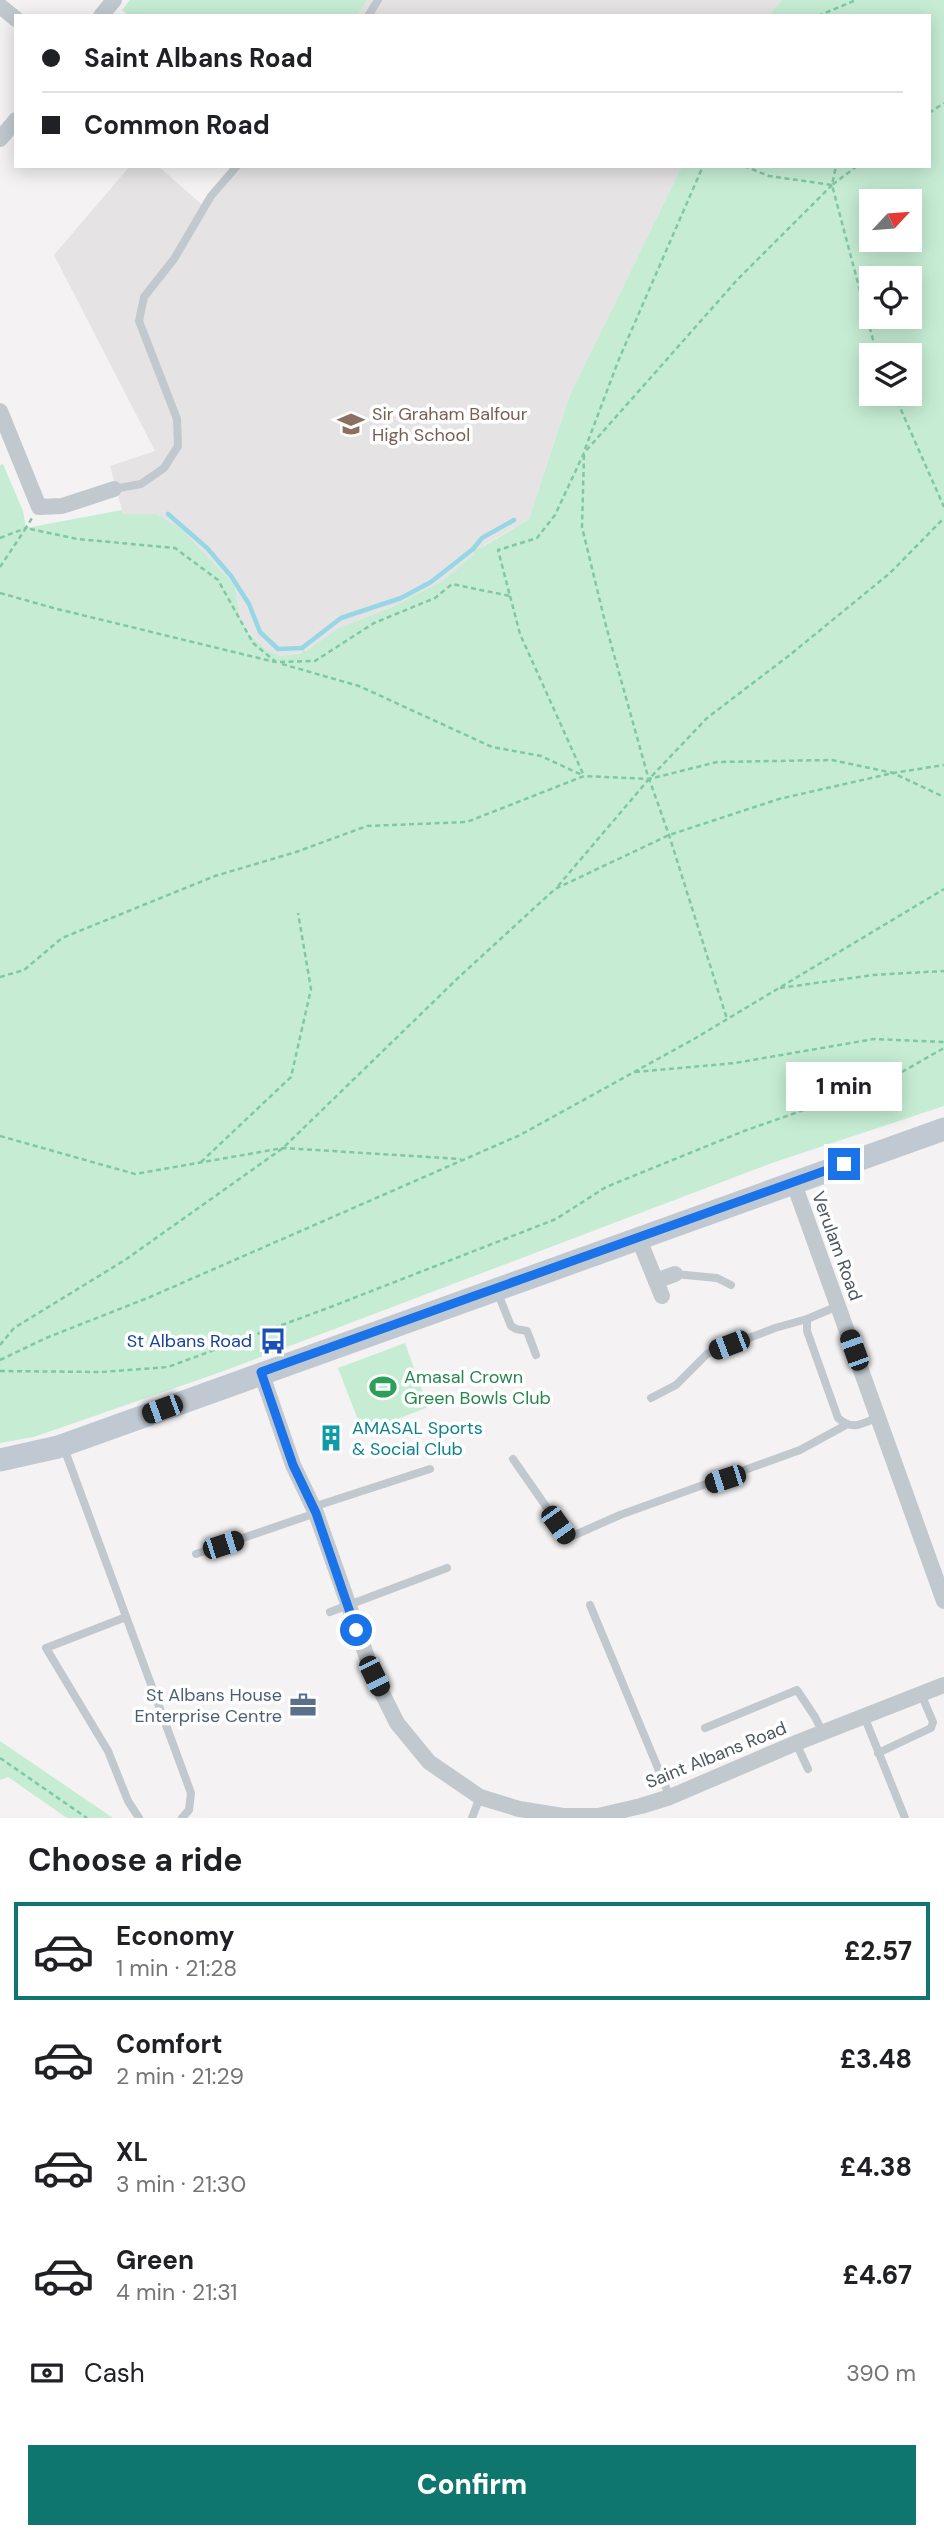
<!DOCTYPE html>
<meta charset="utf-8">
<style>
:root{--surface:#fff;--page:#f2f2f2;--text:#202124;--muted:#757577;--line:#e0e0e0;--accent:#0f766e}
body{margin:0;font-family:"DM Sans",sans-serif;background:var(--page);color:var(--text);height:100vh;display:flex;flex-direction:column;font-size:26px;white-space:nowrap}
*{box-sizing:border-box;margin:0}
p{font-size:23px;color:var(--muted)}
.icon{flex:none;width:38px;height:38px;fill:none;stroke:currentColor;stroke-width:2;stroke-linecap:round;stroke-linejoin:round}
.map{position:relative;height:1818px;overflow:hidden}
.drawer{display:flex;flex-direction:column;background:var(--surface);flex:1}
.drawer>*{flex:none}
.guide{position:absolute;left:14px;top:14px;width:917px;height:154px;border-radius:0px;box-shadow:0 4px 18px #0003;display:grid;align-content:center;height:154px;padding:0 28px;background:var(--surface)}
.needle{width:46px;rotate:64deg}
.controls{position:absolute;left:859px;top:189px;display:grid;gap:14px}
.controls a{display:grid;place-items:center;width:63px;height:63px;border-radius:0px;background:var(--surface);box-shadow:0 4px 18px #0003;font-size:35px}
.end{position:absolute;width:32px;height:32px;margin:-16px;border:9px solid #1a73e8;background:#fff;box-shadow:0 0 0 4px #fff}
.from{border-radius:50%}
.bubble{position:absolute;height:49px;border-radius:0px;background:var(--surface);box-shadow:0 4px 18px #0003;font-size:23px;font-weight:800;line-height:49px;text-align:center}
.car{position:absolute;width:21px;height:42px;margin:-21px -10px;border-radius:9px;box-shadow:0 0 5px 2px #0007;background:linear-gradient(#222 24%,#8ab4d8 0 40%,#222 0 76%,#8ab4d8 0 86%,#222 0)}
.guide b{display:flex;align-items:center;gap:24px;height:66px;font-size:26px}
.guide b+b{border-top:2px solid var(--line)}
.guide i{width:18px;height:18px;background:var(--text)}
ul{padding:0;list-style:none}
li{display:flex;align-items:center;gap:21px;height:98px;margin:0 14px 10px;padding:0 14px;border:4px solid transparent;border-radius:0px}
li div{flex:1}
li b{display:block;font-size:26px}
li em{font-style:normal;font-weight:800}
li.active{border-color:var(--accent)}
li>.icon{width:63px;height:63px;stroke-width:1.5}
h2{padding:0 28px;font-size:32px;line-height:84px}
.pay{display:flex;align-items:center;gap:18px;height:77px;padding:0 28px;font-size:26px}
.pay p{margin-inline-start:auto}
.action{display:flex;gap:14px;margin-top:auto;padding:14px 28px}
.action a{flex:1;height:80px;border-radius:0px;background:var(--accent);color:#fff;font-size:28px;font-weight:800;line-height:80px;text-align:center}
.map>svg:first-child{display:block}
</style>
<div class="map">
<svg width="944" height="1818" viewBox="0 0 944 1818">
<rect width="100%" height="100%" fill="#f4f2f2"/>
<g fill="#e5e3e3">
<path d="M 368,0 L 782,0 L 768,16 L 356,16 Z"/>
<path d="M 130,166 L 158,166 L 207,209 L 236,166 L 682,166 L 569,397 L 529,519 L 486,544 L 442,581 L 392,607 L 338,628 L 304,652 L 280,656 L 267,650 L 249,632 L 239,615 L 235,586 L 157,514 L 123,514 L 110,466 L 155,451 L 54,255 Z"/>
</g>
<g fill="#c6edd4" fill-rule="evenodd">
<path d="M 130,0 L 368,0 L 356,16 L 129,16 L 122,10 Z"/>
<path d="M 782,0 L 944,0 L 944,1106 L 772,1163 L 221,1372 L 34,1437 L 0,1443 L 0,465 L 3,464 L 23,511 L 26,528 L 122,510 L 123,514 L 157,514 L 181,529 L 235,586 L 239,615 L 249,633 L 267,650 L 280,656 L 302,653 L 302,648 L 306,651 L 338,628 L 392,607 L 442,581 L 474,554 L 473,549 L 481,548 L 529,519 L 569,397 L 682,166 L 929,166 L 929,16 L 768,16 ZM 872,201 L 910,201 L 910,240 L 872,240 ZM 910,278 L 910,317 L 872,317 L 872,278 ZM 910,355 L 910,394 L 872,394 L 872,355 Z"/>
<path d="M 405,1343 L 428,1407 L 363,1433 L 338,1368 Z"/>
<path d="M 0,1741 L 113,1818 L 67,1818 L 8,1777 L 0,1780 Z"/>
</g>
<g fill="none" stroke-linecap="round" stroke-linejoin="round">
<path stroke="#96d7e6" stroke-width="4.5" d="M 168,514 L 207,548 L 231,576 L 249,604 L 260,632 L 278,649 L 302,648 L 341,618 L 401,598 L 431,582 L 473,549 L 482,538 L 514,520"/>
<g stroke="#80c8a3" stroke-width="2.5" stroke-dasharray="5 3.5" stroke-linecap="butt">
<path d="M 818,16 L 856,0"/>
<path d="M 929,113 L 944,103"/>
<path d="M 744,166 L 769,176 L 832,185 L 836,166"/>
<path d="M 857,166 L 832,185 L 877,355"/>
<path d="M 894,394 L 944,507"/>
<path d="M 585,449 L 619,359 L 703,166"/>
<path d="M 584,455 L 582,527 L 606,626 L 647,773 L 669,835 L 727,1019"/>
<path d="M 0,538 L 26,528 L 32,518"/>
<path d="M 0,567 L 26,528 L 77,539 L 175,548 L 218,580 L 253,643 L 276,662 L 315,661 L 374,623 L 435,598 L 452,584 L 510,596 L 498,550 L 537,538 L 555,515 L 584,453 L 737,280 L 832,185"/>
<path d="M 0,593 L 57,609 L 275,662"/>
<path d="M 510,596 L 520,634 L 584,776"/>
<path d="M 282,664 L 359,686 L 492,747 L 541,756 L 582,775"/>
<path d="M 558,886 L 649,779 L 707,718 L 791,654 L 890,573 L 944,518"/>
<path d="M 0,977 L 24,970 L 62,938 L 215,876 L 296,852 L 367,826 L 467,822 L 584,776 L 649,779 L 717,762 L 832,760 L 893,773 L 944,797"/>
<path d="M 780,988 L 873,975 L 944,971"/>
<path d="M 635,1072 L 735,1063 L 874,1039 L 944,1042"/>
<path d="M 0,1136 L 135,1174 L 283,1148 L 461,1159"/>
<path d="M 201,1162 L 291,1077 L 311,989 L 298,913"/>
<path d="M 0,1345 L 14,1328 L 125,1260 L 283,1148 L 459,977 L 555,889 L 669,835 L 779,799 L 893,773 L 944,765"/>
<path d="M 0,1360 L 46,1338 L 150,1297 L 520,1135 L 694,1039 L 944,889"/>
<path d="M 0,1371 L 102,1372 L 168,1367 L 328,1308 L 556,1219 L 606,1187 L 744,1131 L 886,1081 L 944,1048"/>
<path d="M 0,1758 L 87,1818"/>
</g>
<g stroke="#c1c9cf" stroke-width="8">
<path d="M 368,16 L 378,0"/>
<path d="M 114,489 L 141,484 L 164,468 L 178,446 L 177,419 L 139,321 L 144,297 L 174,259 L 211,196 L 237,166"/>
<path d="M 675,1274 L 717,1278 L 731,1285"/>
<path d="M 497,1291 L 511,1326 L 516,1329 L 527,1331 L 536,1355"/>
<path d="M 838,1306 L 807,1319 L 807,1331 L 838,1418 C 853,1431 861,1424 878,1417"/>
<path d="M 651,1398 L 676,1385 L 707,1354 L 775,1328 L 807,1319"/>
<path d="M 64,1448 L 191,1793 L 189,1810 L 182,1818"/>
<path d="M 513,1459 L 568,1538 L 620,1515 L 800,1450 L 846,1425"/>
<path d="M 313,1507 L 430,1469"/>
<path d="M 196,1554 L 316,1513"/>
<path d="M 590,1605 L 670,1797"/>
<path d="M 330,1612 L 447,1568"/>
<path d="M 126,1617 L 46,1648 L 108,1751 L 128,1801 L 139,1818"/>
<path d="M 864,1716 L 905,1818"/>
<path d="M 705,1728 L 797,1690 L 815,1717 L 823,1733"/>
<path d="M 796,1743 L 808,1769"/>
<path d="M 878,1753 L 931,1728 L 933,1722 L 921,1694"/>
<path d="M 472,1818 L 480,1797"/>
</g>
<g stroke="#c1c9cf" stroke-width="16">
<path d="M 0,6 L 16,19"/>
<path d="M 101,16 L 114,0"/>
<path d="M 0,139 L 16,120"/>
<path d="M 0,411 L 39,507 L 62,506 L 114,489"/>
<path d="M 793,1181 L 944,1601"/>
<path d="M 638,1237 L 662,1296"/>
<path d="M 656,1281 L 675,1274"/>
<path d="M 261,1372 L 293,1465 L 316,1513 L 374,1677 L 397,1723 L 429,1762 L 480,1797 L 519,1809 L 563,1816 L 598,1816 L 641,1806 L 670,1797 L 796,1743 L 944,1685"/>
</g>
<path stroke="#c0c9d2" stroke-width="23" d="M 0,1460 L 58,1447 L 944,1129"/>
</g>
<g fill="none" stroke-linecap="round" stroke-linejoin="round">
<path stroke="#1a73e8" stroke-width="9" d="M 356,1630 L 316,1513 L 293,1465 L 261,1372 L 844,1164"/>
</g>
<defs>
<g id="school-bare" transform="scale(2.1)"><path d="M0-5L7-2L0 1L-7-2ZM-4 1L0 2.5L4 1V4Q0 6-4 4Z" fill="#8d6e63" stroke="#fff" stroke-width="2.5" paint-order="stroke"/></g>
<g id="bus-bare" transform="scale(2.1)"><path d="M-5-6H5V4H4V6H2V4H-2V6H-4V4H-5ZM-3.5-4V0h7V-4ZM-3.5 1.2v1.5H-2V1.2ZM2 1.2v1.5H3.5V1.2Z" fill="#1a4fb4" stroke="#fff" stroke-width="2.5" paint-order="stroke"/></g>
<g id="stadium-bare" transform="scale(2.1)"><path d="M0-5a6.5 5 0 1 0 0 10a6.5 5 0 1 0 0-10ZM-3.5-1.8h7v3.6h-7Z" fill="#2e9e5b" stroke="#fff" stroke-width="2.5" paint-order="stroke"/></g>
<g id="building-bare" transform="scale(2.1)"><path d="M-4-6H4V6H1V3H-1V6H-4ZM-2.5-4.3h1.7v1.8h-1.7ZM.8-4.3h1.7v1.8H.8ZM-2.5-1h1.7V.8h-1.7ZM.8-1h1.7V.8H.8Z" fill="#0f9aa8" stroke="#fff" stroke-width="2.5" paint-order="stroke"/></g>
<g id="office-bare" transform="scale(2.1)"><path d="M-6-3h4V-5.5h4V-3h4V5H-6ZM-1-4.5V-3h2v-1.5ZM-6 0V1H6V0Z" fill="#5c6f8a" stroke="#fff" stroke-width="2.5" paint-order="stroke"/></g>
</defs>
<g fill-rule="evenodd">
<use href="#school-bare" x="351" y="424"/>
<use href="#bus-bare" x="273" y="1341"/>
<use href="#stadium-bare" x="383" y="1387"/>
<use href="#building-bare" x="331" y="1438"/>
<use href="#office-bare" x="303" y="1705"/>
</g>
<g text-anchor="middle" dominant-baseline="central" stroke-width="7" stroke-linejoin="round" paint-order="stroke">
<g font-size="18" fill="#785e54" stroke="#fff" text-anchor="start">
<text x="372" y="414">Sir Graham Balfour<tspan x="372" dy="21">High School</tspan></text>
</g>
<g font-size="18" fill="#4b565e" stroke="#fff">
<text transform="translate(837 1246) rotate(70)">Verulam Road</text>
<text transform="translate(716 1755) rotate(-22)">Saint Albans Road</text>
</g>
<g font-size="18" fill="#164399" stroke="#fff" text-anchor="end">
<text x="252" y="1341">St Albans Road</text>
</g>
<g font-size="18" fill="#27864d" stroke="#fff" text-anchor="start">
<text x="404" y="1377">Amasal Crown<tspan x="404" dy="21">Green Bowls Club</tspan></text>
</g>
<g font-size="18" fill="#0d838f" stroke="#fff" text-anchor="start">
<text x="352" y="1428">AMASAL Sports<tspan x="352" dy="21">&amp; Social Club</tspan></text>
</g>
<g font-size="18" fill="#4e5e75" stroke="#fff" text-anchor="end">
<text x="282" y="1695">St Albans House<tspan x="282" dy="21">Enterprise Centre</tspan></text>
</g>
</g>
</svg>
<div class="controls">
<a><svg class="needle" viewBox="-14 -14 28 28"><path d="M0-13l5 13h-10z" fill="#e53935"/><path d="M0 13l5-13h-10z" fill="#757577"/></svg></a>
<a><svg class="icon" aria-label="locate" viewBox="0 0 24 24"><circle cx="12" cy="12" r="6"/><path d="M12 2v4M12 18v4M2 12h4M18 12h4"/></svg></a>
<a><svg class="icon" aria-label="layers" viewBox="0 0 24 24"><path d="M12 4l9 5-9 5-9-5zM3 14l9 5 9-5"/></svg></a>
</div>
<i class="end from" style="left:356px;top:1630px"></i>
<i class="end" style="left:844px;top:1164px"></i>
<div class="bubble" style="left:786px;top:1062px;width:116px">1 min</div>
<i class="car" style="left:729px;top:1345px;rotate:249deg"></i>
<i class="car" style="left:854px;top:1350px;rotate:340deg"></i>
<i class="car" style="left:162px;top:1409px;rotate:250deg"></i>
<i class="car" style="left:725px;top:1479px;rotate:252deg"></i>
<i class="car" style="left:558px;top:1525px;rotate:144deg"></i>
<i class="car" style="left:223px;top:1545px;rotate:72deg"></i>
<i class="car" style="left:374px;top:1676px;rotate:154deg"></i>
<div class="guide">
<b><i class="from"></i>Saint Albans Road</b>
<b><i></i>Common Road</b>
</div>
</div>
<section class="drawer">
<h2>Choose a ride</h2>
<ul>
<li class="active"><svg class="icon" aria-label="car" viewBox="0 0 24 24"><path d="M5 17H2v-5l4-1 3-4h7l3 4 3 1v5h-3M9 17h6M6 11h13"/><circle cx="7" cy="17" r="2"/><circle cx="17" cy="17" r="2"/></svg><div><b>Economy</b><p>1 min · 21:28</p></div><em>£2.57</em></li>
<li><svg class="icon" aria-label="car" viewBox="0 0 24 24"><path d="M5 17H2v-5l4-1 3-4h7l3 4 3 1v5h-3M9 17h6M6 11h13"/><circle cx="7" cy="17" r="2"/><circle cx="17" cy="17" r="2"/></svg><div><b>Comfort</b><p>2 min · 21:29</p></div><em>£3.48</em></li>
<li><svg class="icon" aria-label="car" viewBox="0 0 24 24"><path d="M5 17H2v-5l4-1 3-4h7l3 4 3 1v5h-3M9 17h6M6 11h13"/><circle cx="7" cy="17" r="2"/><circle cx="17" cy="17" r="2"/></svg><div><b>XL</b><p>3 min · 21:30</p></div><em>£4.38</em></li>
<li><svg class="icon" aria-label="car" viewBox="0 0 24 24"><path d="M5 17H2v-5l4-1 3-4h7l3 4 3 1v5h-3M9 17h6M6 11h13"/><circle cx="7" cy="17" r="2"/><circle cx="17" cy="17" r="2"/></svg><div><b>Green</b><p>4 min · 21:31</p></div><em>£4.67</em></li>
</ul>
<div class="pay"><svg class="icon" aria-label="cash" viewBox="0 0 24 24"><path d="M3 7h18v10H3z"/><circle cx="12" cy="12" r="2"/></svg>Cash<p>390 m</p></div>
<div class="action"><a>Confirm</a></div>
</section>
